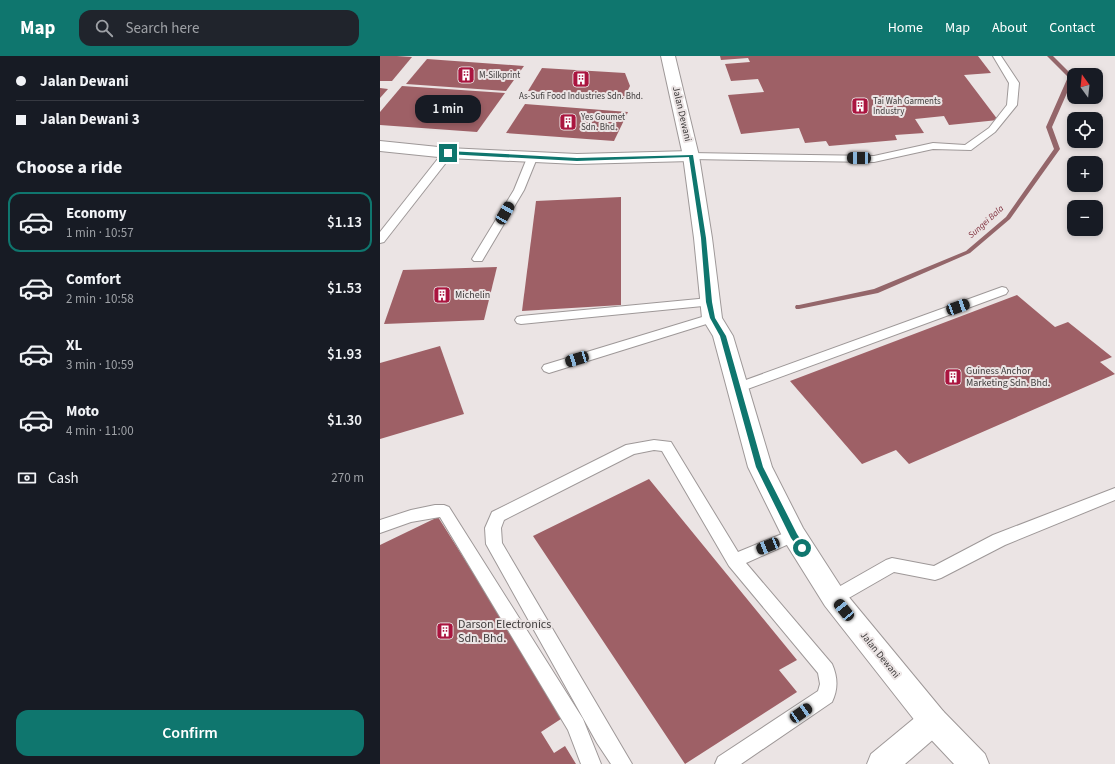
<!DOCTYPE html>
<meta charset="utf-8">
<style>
:root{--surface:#171b24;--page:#20242c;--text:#f1f3f6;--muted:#9ea1a6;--line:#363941;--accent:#0f766e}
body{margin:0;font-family:"Source Sans 3",sans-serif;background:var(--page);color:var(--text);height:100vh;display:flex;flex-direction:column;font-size:15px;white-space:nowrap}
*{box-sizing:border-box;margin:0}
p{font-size:13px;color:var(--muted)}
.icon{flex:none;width:22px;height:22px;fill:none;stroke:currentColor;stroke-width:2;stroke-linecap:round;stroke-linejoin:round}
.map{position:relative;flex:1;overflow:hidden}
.panel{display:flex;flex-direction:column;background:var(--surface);width:380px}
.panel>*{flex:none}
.top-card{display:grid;align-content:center;height:88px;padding:0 16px;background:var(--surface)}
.needle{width:26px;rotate:345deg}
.controls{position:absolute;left:687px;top:12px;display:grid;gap:8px}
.controls a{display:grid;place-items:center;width:36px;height:36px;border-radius:8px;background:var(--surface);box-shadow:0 2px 6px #0003;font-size:20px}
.end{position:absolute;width:18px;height:18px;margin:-9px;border:5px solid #0f766e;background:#fff;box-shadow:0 0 0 2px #fff}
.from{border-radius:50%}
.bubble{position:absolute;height:28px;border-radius:12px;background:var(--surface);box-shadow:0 2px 6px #0003;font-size:13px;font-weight:600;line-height:28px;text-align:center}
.car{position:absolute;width:12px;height:24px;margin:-12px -6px;border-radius:5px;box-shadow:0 0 3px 1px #0007;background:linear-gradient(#222 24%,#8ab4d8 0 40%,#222 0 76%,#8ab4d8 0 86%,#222 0)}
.top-card b{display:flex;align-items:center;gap:14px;height:38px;font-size:15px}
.top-card b+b{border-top:1px solid var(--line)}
.top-card i{width:10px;height:10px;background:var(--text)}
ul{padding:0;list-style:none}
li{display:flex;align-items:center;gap:12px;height:60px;margin:0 8px 6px;padding:0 8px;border:2px solid transparent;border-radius:12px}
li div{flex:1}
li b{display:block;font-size:15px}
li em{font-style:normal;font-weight:600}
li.selected{border-color:var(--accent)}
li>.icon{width:36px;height:36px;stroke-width:1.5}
h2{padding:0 16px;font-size:18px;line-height:48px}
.pay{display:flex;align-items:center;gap:10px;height:44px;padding:0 16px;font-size:15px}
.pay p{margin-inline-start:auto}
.primary-button{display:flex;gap:8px;margin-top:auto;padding:8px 16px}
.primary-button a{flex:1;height:46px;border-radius:12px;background:var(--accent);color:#fff;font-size:16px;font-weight:600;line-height:46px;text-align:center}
header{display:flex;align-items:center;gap:24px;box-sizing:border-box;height:56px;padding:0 20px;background:var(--accent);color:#fff}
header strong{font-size:19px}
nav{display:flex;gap:22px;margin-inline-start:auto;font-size:14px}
.search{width:280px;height:36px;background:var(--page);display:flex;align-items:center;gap:10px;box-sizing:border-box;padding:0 14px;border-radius:12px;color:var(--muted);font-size:15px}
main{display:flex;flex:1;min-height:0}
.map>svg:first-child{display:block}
</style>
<header>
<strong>Map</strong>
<div class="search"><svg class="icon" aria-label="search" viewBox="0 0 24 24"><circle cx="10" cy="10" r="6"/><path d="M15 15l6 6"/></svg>Search here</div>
<nav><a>Home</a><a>Map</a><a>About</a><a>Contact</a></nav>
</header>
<main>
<section class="panel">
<div class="top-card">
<b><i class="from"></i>Jalan Dewani</b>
<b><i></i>Jalan Dewani 3</b>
</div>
<h2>Choose a ride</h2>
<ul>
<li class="selected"><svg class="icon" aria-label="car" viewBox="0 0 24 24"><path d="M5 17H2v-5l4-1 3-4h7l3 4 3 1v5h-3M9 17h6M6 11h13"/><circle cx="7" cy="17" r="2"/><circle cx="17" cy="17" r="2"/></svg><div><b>Economy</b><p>1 min · 10:57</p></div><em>$1.13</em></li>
<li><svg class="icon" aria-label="car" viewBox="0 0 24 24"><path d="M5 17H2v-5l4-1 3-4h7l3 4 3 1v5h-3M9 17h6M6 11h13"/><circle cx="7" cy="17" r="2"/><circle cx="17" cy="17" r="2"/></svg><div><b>Comfort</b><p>2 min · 10:58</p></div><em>$1.53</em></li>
<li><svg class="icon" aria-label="car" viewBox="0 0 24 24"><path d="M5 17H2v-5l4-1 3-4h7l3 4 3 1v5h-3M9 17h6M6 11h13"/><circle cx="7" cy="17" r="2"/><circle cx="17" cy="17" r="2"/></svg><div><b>XL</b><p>3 min · 10:59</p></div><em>$1.93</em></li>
<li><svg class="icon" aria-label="car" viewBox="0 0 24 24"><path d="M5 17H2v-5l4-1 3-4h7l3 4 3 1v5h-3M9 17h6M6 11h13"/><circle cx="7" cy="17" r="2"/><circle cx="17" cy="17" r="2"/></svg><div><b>Moto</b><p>4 min · 11:00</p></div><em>$1.30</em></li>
</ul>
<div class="pay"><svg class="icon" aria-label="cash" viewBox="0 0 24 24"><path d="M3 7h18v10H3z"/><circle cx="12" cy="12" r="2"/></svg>Cash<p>270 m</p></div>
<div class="primary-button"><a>Confirm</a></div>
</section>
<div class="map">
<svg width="735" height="708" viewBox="0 0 735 708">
<rect width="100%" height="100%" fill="#ebe4e4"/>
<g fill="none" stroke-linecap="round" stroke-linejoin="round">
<path fill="#94666a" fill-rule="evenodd" d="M 667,0 L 673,0 L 694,21 L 672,71 L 680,93 L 630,163 L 590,197 L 498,237 L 419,253 L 416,253 L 415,251 L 416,249 L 419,249 L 494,233 L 586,195 L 626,161 L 674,93 L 666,71 L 688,21 Z"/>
</g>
<g fill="#9e6066">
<path d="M 0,0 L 17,0 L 32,1 L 12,25 L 0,25 Z"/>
<path d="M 340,0 L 598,0 L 611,17 L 584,19 L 618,64 L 569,69 L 564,60 L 535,63 L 544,77 L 515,79 L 517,84 L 449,90 L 446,85 L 425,87 L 419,72 L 361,78 L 348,39 L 384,36 L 378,23 L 351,25 L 345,8 L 370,6 L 368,2 L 341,4 Z"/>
<path d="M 47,3 L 144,10 L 126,35 L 26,28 Z"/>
<path d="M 162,12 L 245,17 L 250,30 L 244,42 L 148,35 Z"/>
<path d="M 22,30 L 125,37 L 97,76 L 0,69 L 0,56 Z"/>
<path d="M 0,32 L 8,33 L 0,42 Z"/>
<path d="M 145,48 L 248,56 L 234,85 L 126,77 Z"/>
<path d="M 241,141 L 241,249 L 142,255 L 156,145 Z"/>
<path d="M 117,211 L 104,264 L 4,268 L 23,214 Z"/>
<path d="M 637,239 L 675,271 L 688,266 L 732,301 L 720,306 L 735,318 L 529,408 L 516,394 L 482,408 L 410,325 Z"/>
<path d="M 60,290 L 84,358 L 0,383 L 0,307 Z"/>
<path d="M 269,423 L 417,604 L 399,614 L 417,636 L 305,708 L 153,480 Z"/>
<path d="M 58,461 L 184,661 L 161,676 L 174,697 L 185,690 L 196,708 L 0,708 L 0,489 Z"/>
</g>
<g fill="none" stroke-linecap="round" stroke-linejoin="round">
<g stroke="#9e9898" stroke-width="2">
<g id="service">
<path d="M 613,0 L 621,0 L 639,27 L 637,49 L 615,76 L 591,94 L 553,93 L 494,106 L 311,103 L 306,100 L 311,97 L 494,100 L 553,87 L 585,89 L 609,72 L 627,49 L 629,27 Z"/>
<path d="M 68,94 L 73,97 L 72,99 L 4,186 L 0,187 L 0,176 L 64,95 Z"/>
<path d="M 152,99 L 157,102 L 144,134 L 102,205 L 94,205 L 92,203 L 134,134 L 147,102 Z"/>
<path d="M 622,231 L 626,232 L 628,235 L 626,238 L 362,335 L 357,337 L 352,335 L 350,332 L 352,329 Z"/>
<path d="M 329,242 L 333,243 L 335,246 L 333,249 L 141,268 L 137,267 L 135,264 L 137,261 L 141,260 Z"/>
<path d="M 332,258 L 336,259 L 338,262 L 336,265 L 169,317 L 164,315 L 162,312 L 164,309 Z"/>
<path d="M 274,384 L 291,386 L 358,496 L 414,473 L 420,475 L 422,479 L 420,483 L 366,507 L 452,608 C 458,622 458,633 452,646 L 361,708 L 335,708 L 338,701 L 438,635 L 440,628 L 438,617 L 349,510 L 282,395 L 274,394 L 254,398 L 124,464 L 121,472 L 122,487 L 252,708 L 231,708 L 217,687 L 106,488 L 105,472 L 112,456 L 246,389 Z"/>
<path d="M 735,432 L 735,444 L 625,489 L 561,522 L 555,524 L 514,516 L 460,547 L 454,549 L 448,547 L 446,542 L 448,537 L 506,504 L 512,502 L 554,510 L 613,479 Z"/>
<path d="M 55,449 L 64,449 L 69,451 L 203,663 L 221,708 L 201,708 L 188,674 L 60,461 L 31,466 L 0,477 L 0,464 L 31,454 Z"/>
</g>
</g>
<g stroke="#9e9898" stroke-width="2">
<g id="minor">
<path d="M 0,85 L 68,92 L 197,98 L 311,95 L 317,97 L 319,100 L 317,103 L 311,105 L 197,108 L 68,102 L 0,95 Z"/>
<path d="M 553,651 L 563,655 L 568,665 L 563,675 L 525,708 L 487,708 L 491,698 L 543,655 Z"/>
</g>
</g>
<g stroke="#9e9898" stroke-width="2">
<path id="tertiary" d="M 281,0 L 295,0 L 319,100 L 332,182 L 342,262 L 353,280 L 392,411 L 423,472 L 463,534 L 563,655 L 605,698 L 609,708 L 574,708 L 543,675 L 445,550 L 405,486 L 368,411 L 333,280 L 322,262 L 314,182 L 303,100 Z"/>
</g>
<use href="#service" fill="#fff" fill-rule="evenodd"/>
<use href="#minor" fill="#fff" fill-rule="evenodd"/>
<use href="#tertiary" fill="#fff" fill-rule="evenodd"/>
</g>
<path fill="#0f766e" d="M 68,95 L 197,102 L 313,99 L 326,182 L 332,246 L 335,262 L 346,280 L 383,411 L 417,478 L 426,492 L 425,494 L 420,494 L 411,482 L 376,411 L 340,280 L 330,262 L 326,246 L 321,182 L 309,101 L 197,105 L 66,98 Z"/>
<defs>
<g id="building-square" transform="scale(0.9)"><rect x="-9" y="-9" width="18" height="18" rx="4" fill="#aa153f" stroke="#ebe4e4"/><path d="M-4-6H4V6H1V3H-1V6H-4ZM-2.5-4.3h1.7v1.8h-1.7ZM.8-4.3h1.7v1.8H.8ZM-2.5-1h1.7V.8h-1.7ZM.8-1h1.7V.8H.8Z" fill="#fff"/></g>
</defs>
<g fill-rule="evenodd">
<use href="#building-square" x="86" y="19"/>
<use href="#building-square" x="201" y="23"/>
<use href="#building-square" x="480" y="50"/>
<use href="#building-square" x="188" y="66"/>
<use href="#building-square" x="62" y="239"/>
<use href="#building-square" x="573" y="321"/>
<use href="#building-square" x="65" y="575"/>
</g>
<g text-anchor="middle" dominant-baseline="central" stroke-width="4" stroke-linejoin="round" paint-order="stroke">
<g font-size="9" fill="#3f3c3c" stroke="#ebe4e4" text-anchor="start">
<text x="99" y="19">M-Silkprint</text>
<text x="201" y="40" text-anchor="middle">As-Sufi Food Industries Sdn. Bhd.</text>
<text x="493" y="45">Tai Wah Garments<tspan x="493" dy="10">Industry</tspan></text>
<text x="201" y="61">Yes Goumet<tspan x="201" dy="10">Sdn. Bhd.</tspan></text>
</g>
<g font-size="9" font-style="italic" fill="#7f2f3c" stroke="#ebe4e4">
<text transform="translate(606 166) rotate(-42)">Sungei Bala</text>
</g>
<g font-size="10" fill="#3f3c3c" stroke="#ebe4e4">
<text transform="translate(302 58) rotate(77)">Jalan Dewani</text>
<text transform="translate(500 599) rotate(51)">Jalan Dewani</text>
</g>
<g font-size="10" fill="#3f3c3c" stroke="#ebe4e4" text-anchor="start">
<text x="75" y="239">Michelin</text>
<text x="586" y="315">Guiness Anchor<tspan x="586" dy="12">Marketing Sdn. Bhd.</tspan></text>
</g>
<g font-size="12" fill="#3f3c3c" stroke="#ebe4e4" text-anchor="start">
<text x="78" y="568">Darson Electronics<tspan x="78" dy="14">Sdn. Bhd.</tspan></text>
</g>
</g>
</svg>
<div class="controls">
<a><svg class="needle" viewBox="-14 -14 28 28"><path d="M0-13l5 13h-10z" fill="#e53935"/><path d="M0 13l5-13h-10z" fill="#9ea1a6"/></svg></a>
<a><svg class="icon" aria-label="locate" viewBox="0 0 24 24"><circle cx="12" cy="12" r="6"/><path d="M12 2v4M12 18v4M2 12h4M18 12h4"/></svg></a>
<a>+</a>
<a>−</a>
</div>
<i class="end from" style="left:422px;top:492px"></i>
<i class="end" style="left:68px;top:97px"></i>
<div class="bubble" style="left:35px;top:39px;width:66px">1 min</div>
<i class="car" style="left:479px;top:102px;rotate:271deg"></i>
<i class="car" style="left:125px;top:157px;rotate:30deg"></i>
<i class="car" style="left:578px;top:251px;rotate:70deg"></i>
<i class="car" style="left:197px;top:303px;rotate:253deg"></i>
<i class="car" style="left:388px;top:490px;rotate:248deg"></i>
<i class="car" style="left:464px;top:554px;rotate:321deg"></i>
<i class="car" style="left:421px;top:657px;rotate:56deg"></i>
</div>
</main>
